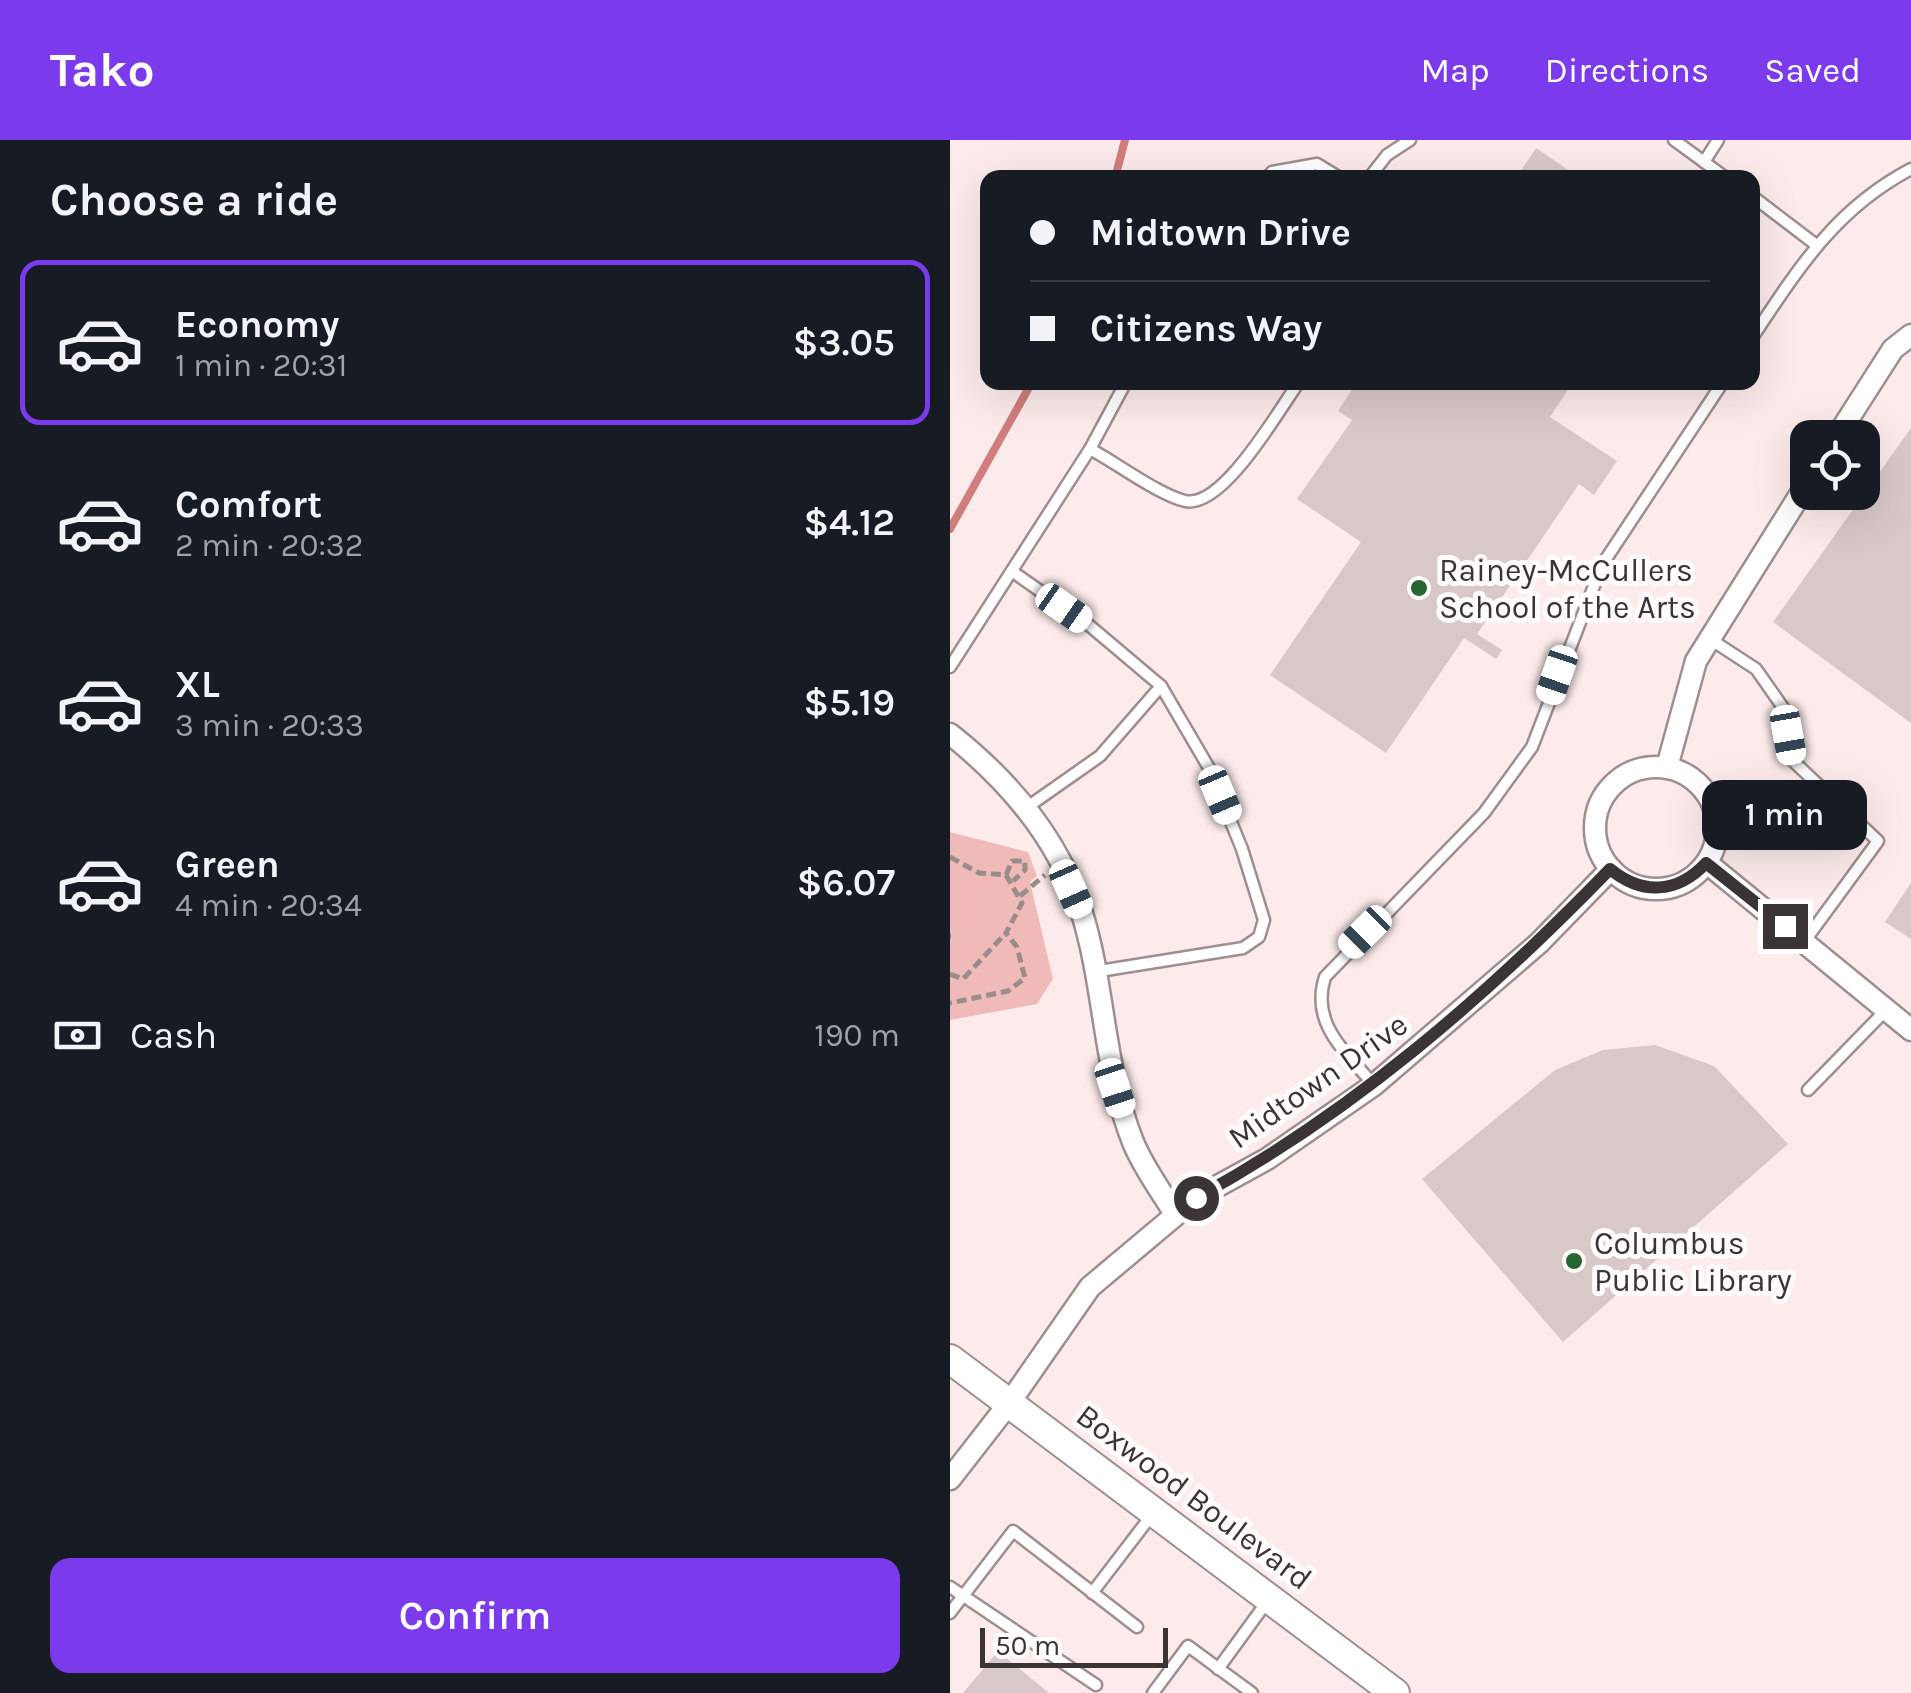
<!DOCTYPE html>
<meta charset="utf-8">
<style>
:root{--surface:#171b24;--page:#242831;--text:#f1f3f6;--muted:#9ea1a6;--line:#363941;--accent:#7c3aed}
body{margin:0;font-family:Karla,sans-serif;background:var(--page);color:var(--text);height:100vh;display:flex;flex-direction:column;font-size:38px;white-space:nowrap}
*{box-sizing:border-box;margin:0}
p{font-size:32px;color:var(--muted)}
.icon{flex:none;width:55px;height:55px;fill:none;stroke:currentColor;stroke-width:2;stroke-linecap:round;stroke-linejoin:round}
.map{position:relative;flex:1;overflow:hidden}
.drawer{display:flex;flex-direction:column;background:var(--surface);width:950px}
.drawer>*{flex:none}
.guide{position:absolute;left:30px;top:30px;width:780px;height:220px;border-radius:20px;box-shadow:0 10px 40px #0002;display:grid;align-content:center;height:220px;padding:0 50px;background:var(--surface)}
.buttons{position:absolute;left:840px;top:280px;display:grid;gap:20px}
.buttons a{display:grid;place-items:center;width:90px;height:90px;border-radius:20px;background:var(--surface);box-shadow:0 10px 40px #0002;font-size:50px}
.scale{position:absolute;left:30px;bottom:25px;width:188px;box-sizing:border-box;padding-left:10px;border:5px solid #3b3434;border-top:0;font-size:28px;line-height:35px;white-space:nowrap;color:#3b3434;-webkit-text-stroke:8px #fffcfb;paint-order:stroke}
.end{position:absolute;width:45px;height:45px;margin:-22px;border:12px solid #3b3434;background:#fff;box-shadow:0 0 0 5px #fff}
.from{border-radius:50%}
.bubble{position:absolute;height:70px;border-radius:20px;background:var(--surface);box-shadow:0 10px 40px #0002;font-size:32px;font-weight:600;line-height:70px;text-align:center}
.car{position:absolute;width:30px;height:60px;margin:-30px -15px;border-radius:12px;box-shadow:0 0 8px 2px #0007;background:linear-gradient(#fff 24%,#345 0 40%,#fff 0 76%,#345 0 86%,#fff 0)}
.guide b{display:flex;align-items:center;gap:35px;height:95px;font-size:38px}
.guide b+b{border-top:2px solid var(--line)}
.guide i{width:25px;height:25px;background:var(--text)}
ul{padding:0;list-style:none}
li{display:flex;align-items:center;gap:30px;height:165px;margin:0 20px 15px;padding:0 30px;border:5px solid transparent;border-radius:20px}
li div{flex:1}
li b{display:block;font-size:38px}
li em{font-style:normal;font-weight:600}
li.current{border-color:var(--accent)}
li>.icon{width:90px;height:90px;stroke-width:1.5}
h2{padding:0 50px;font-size:45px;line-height:120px}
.pay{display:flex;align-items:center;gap:25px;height:110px;padding:0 50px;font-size:38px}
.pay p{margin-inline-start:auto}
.button{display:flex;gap:20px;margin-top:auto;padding:20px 50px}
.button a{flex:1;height:115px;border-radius:20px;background:var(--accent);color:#fff;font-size:40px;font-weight:600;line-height:115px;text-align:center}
header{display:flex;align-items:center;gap:60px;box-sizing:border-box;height:140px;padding:0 50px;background:var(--accent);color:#fff}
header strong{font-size:48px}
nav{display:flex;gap:55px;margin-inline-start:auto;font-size:35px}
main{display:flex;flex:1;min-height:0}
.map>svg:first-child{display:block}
</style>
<header>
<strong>Tako</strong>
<nav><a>Map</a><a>Directions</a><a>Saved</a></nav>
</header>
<main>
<section class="drawer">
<h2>Choose a ride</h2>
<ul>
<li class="current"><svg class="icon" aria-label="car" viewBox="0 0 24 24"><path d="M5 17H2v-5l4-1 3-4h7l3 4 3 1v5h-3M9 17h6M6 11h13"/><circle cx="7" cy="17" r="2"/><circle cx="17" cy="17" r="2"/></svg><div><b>Economy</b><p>1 min · 20:31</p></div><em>$3.05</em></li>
<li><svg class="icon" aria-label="car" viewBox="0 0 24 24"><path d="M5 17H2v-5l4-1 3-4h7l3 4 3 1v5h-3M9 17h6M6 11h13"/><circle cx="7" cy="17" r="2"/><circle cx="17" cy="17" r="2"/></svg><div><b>Comfort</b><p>2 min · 20:32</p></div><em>$4.12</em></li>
<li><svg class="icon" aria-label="car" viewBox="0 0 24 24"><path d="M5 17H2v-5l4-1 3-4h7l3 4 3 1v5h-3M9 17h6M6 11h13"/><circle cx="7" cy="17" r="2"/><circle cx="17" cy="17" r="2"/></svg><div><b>XL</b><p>3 min · 20:33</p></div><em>$5.19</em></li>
<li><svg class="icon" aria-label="car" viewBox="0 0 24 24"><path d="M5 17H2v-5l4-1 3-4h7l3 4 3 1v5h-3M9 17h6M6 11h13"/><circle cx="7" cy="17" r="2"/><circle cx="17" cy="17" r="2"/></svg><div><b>Green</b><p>4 min · 20:34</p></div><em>$6.07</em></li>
</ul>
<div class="pay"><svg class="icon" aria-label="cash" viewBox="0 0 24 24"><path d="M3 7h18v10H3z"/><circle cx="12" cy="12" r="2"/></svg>Cash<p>190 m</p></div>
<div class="button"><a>Confirm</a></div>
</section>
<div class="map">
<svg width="961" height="1553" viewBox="0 0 961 1553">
<rect width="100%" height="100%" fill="#fcebea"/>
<path fill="#efbab8" d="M 0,692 L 78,712 L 87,736 L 80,742 L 103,839 L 87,864 L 0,880 Z"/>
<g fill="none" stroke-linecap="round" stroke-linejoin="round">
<g stroke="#d07e7d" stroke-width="8">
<path d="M 165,38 L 175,0"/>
<path d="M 0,389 L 82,242"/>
</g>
</g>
<g fill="#d9c8c8">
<path d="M 586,8 L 630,38 L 566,38 Z"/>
<path d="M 407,242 L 623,242 L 600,277 L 667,321 L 644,355 L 629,344 L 527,494 L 552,510 L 546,519 L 514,498 L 436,613 L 320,535 L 411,402 L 347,359 L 402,280 L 388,271 Z"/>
<path d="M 961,288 L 961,583 L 823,482 Z"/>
<path d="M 961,743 L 961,799 L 935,782 Z"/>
<path d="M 705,905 L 764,926 L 838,1004 L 613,1202 L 472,1039 L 605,930 L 653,910 Z"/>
<path d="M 48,1511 L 99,1553 L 13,1553 Z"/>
</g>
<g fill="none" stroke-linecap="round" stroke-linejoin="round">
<g stroke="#9e8f8e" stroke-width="15">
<g id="lane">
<path d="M 724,0 L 776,38"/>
<path d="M 754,22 L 768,0"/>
<path d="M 317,38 L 322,32 L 367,24 L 390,38"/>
<path d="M 419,38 L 437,15 L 460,0"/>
<path d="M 802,56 L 865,104"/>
<path d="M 802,198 C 848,129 885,69 961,29"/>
<path d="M 140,309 C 165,322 209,355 235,361 C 273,369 328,271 349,242"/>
<path d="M 63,432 L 140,486 L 211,546"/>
<path d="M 760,499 L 806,529 L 834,569 L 842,620 L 928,701 L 854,802"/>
<path d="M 0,527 L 140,309 L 176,242"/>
<path d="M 76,668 L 150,616 L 211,546 L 259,628 L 292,709 L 314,780 L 309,797 L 293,808 L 143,832"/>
<path d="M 424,945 C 395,911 360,884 375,837 L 534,673 L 582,607 L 652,425 L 773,242"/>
<path d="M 858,950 L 935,871"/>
<path d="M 0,1447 L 146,1545"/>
<path d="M 142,1453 L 204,1372"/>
<path d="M 0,1473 L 63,1391 L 187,1487"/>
<path d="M 268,1529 L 319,1459"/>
<path d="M 203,1553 L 238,1506 L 302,1553"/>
</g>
</g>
<g stroke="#9e8f8e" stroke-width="25">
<g id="street">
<path d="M 886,298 L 943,209 L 961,195"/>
<path d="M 0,594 C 58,640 108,698 131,770 C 155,845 153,927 183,1002 C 193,1027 211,1051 225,1074"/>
<circle cx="706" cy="688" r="61"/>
<path d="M 717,627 L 746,521 L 858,342"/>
<path d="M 757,723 L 961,890"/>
<path d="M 0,1339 L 60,1262 L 140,1147 L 246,1058 L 317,1019 L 424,945 L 589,803 L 661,729"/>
</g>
</g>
<g stroke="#9e8f8e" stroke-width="32">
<path id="secondary" d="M 0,1219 L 445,1553"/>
</g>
<g stroke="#998d8c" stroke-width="5" stroke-dasharray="10 5" stroke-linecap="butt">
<path d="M 0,717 L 29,733 L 56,735 L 72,763 L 56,793 L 67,807 L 75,838 L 58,851 L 0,863"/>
<path d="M 56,735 L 62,721 L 75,721 L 75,730 L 63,741"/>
<path d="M 70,756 L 95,735"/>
<path d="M 0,796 L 1,796"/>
<path d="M 0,834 L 13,839 L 55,794"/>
</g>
<use href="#lane" stroke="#fff" stroke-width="10"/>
<use href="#street" stroke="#fff" stroke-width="20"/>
<use href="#secondary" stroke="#fff" stroke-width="28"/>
</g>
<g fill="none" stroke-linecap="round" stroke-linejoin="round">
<path stroke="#3b3434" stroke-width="12" d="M 246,1058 C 403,972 536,857 660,729 C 693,756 728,753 756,723 L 835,786"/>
</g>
<g fill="#266630" stroke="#fffcfb" stroke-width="4">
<circle cx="469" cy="448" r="10"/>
<circle cx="624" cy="1121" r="10"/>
</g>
<g text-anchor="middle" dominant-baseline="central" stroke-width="10" stroke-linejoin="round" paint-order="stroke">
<g font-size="32" fill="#3b3434" stroke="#fffcfb" text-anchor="start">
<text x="489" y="430">Rainey-McCullers<tspan x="489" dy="37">School of the Arts</tspan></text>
<text x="644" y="1103">Columbus<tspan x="644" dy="37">Public Library</tspan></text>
</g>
<g font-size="32" fill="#3b3434" stroke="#fffcfb">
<text transform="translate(368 941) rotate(-35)">Midtown Drive</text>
<text transform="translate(244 1357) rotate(37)">Boxwood Boulevard</text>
</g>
</g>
</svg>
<div class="buttons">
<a><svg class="icon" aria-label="locate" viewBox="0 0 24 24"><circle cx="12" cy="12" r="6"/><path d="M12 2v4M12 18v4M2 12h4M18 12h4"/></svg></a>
</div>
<div class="scale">50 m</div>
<i class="end from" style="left:246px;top:1058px"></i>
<i class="end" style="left:835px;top:786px"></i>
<div class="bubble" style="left:752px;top:640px;width:165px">1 min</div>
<i class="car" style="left:114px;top:468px;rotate:125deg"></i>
<i class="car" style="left:607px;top:535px;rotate:199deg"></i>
<i class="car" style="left:838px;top:595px;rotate:170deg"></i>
<i class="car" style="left:270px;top:655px;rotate:157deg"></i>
<i class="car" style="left:121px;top:749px;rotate:156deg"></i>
<i class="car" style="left:415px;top:792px;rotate:225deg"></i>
<i class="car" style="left:165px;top:948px;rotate:162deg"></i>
<div class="guide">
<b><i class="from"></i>Midtown Drive</b>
<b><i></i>Citizens Way</b>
</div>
</div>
</main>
